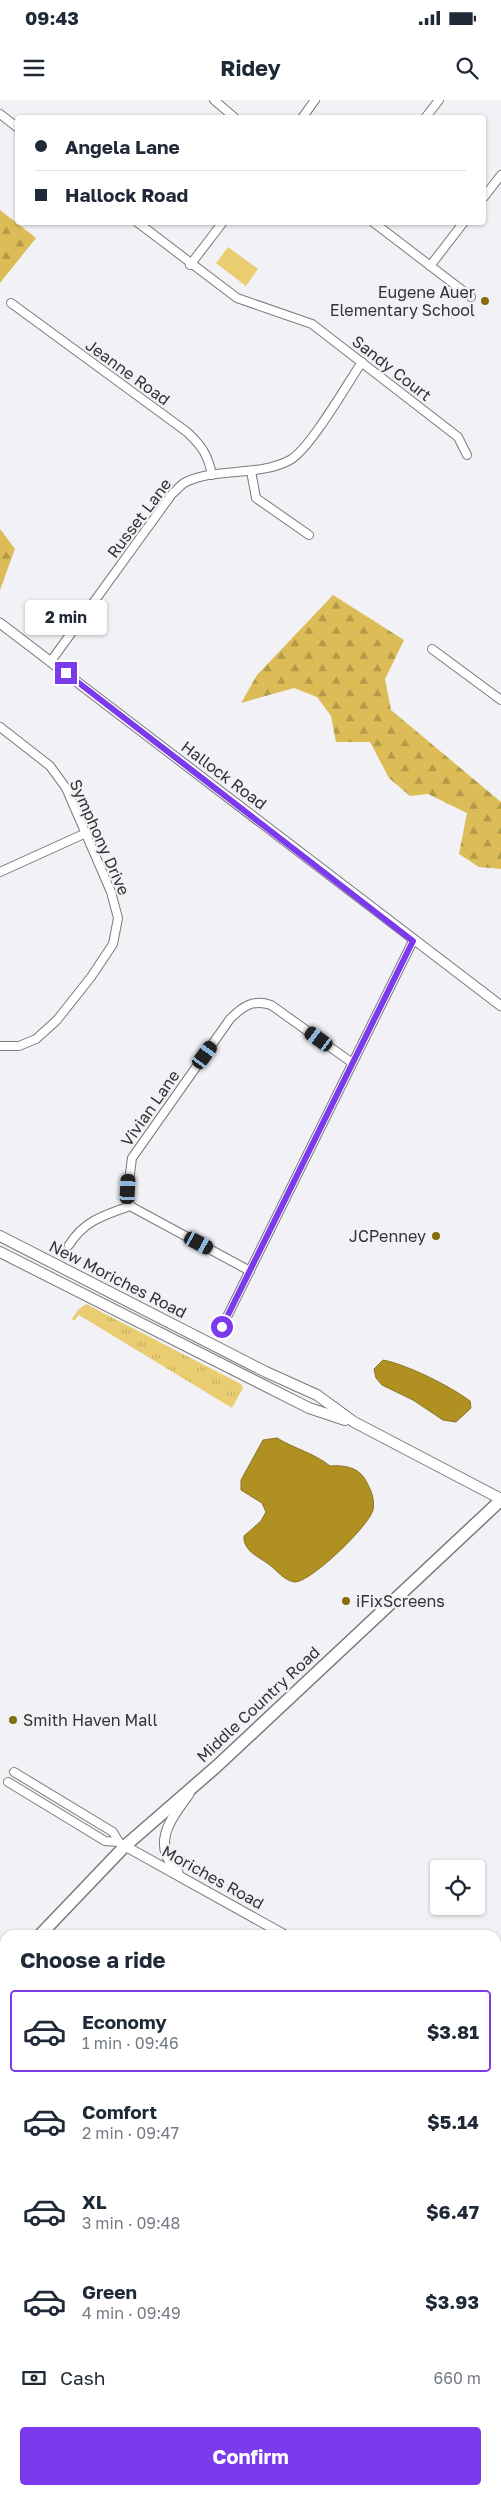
<!DOCTYPE html>
<meta charset="utf-8">
<style>
:root{--surface:#fff;--page:#f6f6f7;--text:#1f2937;--muted:#747a83;--line:#e0e1e3;--accent:#7c3aed}
body{margin:0;font-family:"Golos Text",sans-serif;background:var(--page);color:var(--text);height:100vh;display:flex;flex-direction:column;font-size:19px;white-space:nowrap}
*{box-sizing:border-box;margin:0}
p{font-size:16px;color:var(--muted)}
.icon{flex:none;width:28px;height:28px;fill:none;stroke:currentColor;stroke-width:2;stroke-linecap:round;stroke-linejoin:round}
.map{position:relative;flex:1;overflow:hidden}
.sheet{position:absolute;left:0px;top:1830px;width:501px;height:565px;display:flex;flex-direction:column;background:var(--surface);border-radius:15px 15px 0 0;box-shadow:0 1px 4px #0004}
.sheet>*{flex:none}
.guide{position:absolute;left:15px;top:15px;width:471px;height:110px;border-radius:5px;box-shadow:0 1px 4px #0004;display:grid;align-content:center;height:110px;padding:0 20px;background:var(--surface)}
.tools{position:absolute;left:430px;top:1760px;display:grid;gap:10px}
.tools a{display:grid;place-items:center;width:55px;height:55px;border-radius:5px;background:var(--surface);box-shadow:0 1px 4px #0004;font-size:25px}
.end{position:absolute;width:22px;height:22px;margin:-11px;border:6px solid #7c3aed;background:#fff;box-shadow:0 0 0 2px #fff}
.from{border-radius:50%}
.bubble{position:absolute;height:35px;border-radius:5px;background:var(--surface);box-shadow:0 1px 4px #0004;font-size:16px;font-weight:700;line-height:35px;text-align:center}
.car{position:absolute;width:15px;height:30px;margin:-15px -8px;border-radius:6px;box-shadow:0 0 4px 1px #0007;background:linear-gradient(#222 24%,#8ab4d8 0 40%,#222 0 76%,#8ab4d8 0 86%,#222 0)}
.guide b{display:flex;align-items:center;gap:18px;height:48px;font-size:19px}
.guide b+b{border-top:1px solid var(--line)}
.guide i{width:12px;height:12px;background:var(--text)}
ul{padding:0;list-style:none}
li{display:flex;align-items:center;gap:15px;height:82px;margin:0 10px 8px;padding:0 10px;border:2px solid transparent;border-radius:5px}
li div{flex:1}
li b{display:block;font-size:19px}
li em{font-style:normal;font-weight:700}
li.selected{border-color:var(--accent)}
li>.icon{width:45px;height:45px;stroke-width:1.5}
h2{padding:0 20px;font-size:22px;line-height:60px}
.pay{display:flex;align-items:center;gap:12px;height:55px;padding:0 20px;font-size:19px}
.pay p{margin-inline-start:auto}
.primary-button{display:flex;gap:10px;margin-top:auto;padding:10px 20px}
.primary-button a{flex:1;height:58px;border-radius:5px;background:var(--accent);color:#fff;font-size:20px;font-weight:700;line-height:58px;text-align:center}
.status{display:flex;justify-content:space-between;align-items:center;height:35px;padding:0 25px;background:var(--surface);direction:ltr}
.status svg{height:14px;fill:currentColor}
header{display:flex;justify-content:space-between;align-items:center;height:65px;padding:0 20px;background:var(--surface);font-size:22px;font-weight:700}
.map>svg:first-child{display:block}
</style>
<div class="status"><b>09:43</b><svg viewBox="0 0 49 12"><path d="M0 12V9h3v3zM5 12V6h3v6zM10 12V3h3v9zM15 12V0h3v12zM26 1h20v11H26zM47 4h2v5h-2z"/></svg></div>
<header><svg class="icon" aria-label="menu" viewBox="0 0 24 24"><path d="M4 6h16M4 12h16M4 18h16"/></svg>Ridey<svg class="icon" aria-label="search" viewBox="0 0 24 24"><circle cx="10" cy="10" r="6"/><path d="M15 15l6 6"/></svg></header>
<div class="map">
<svg width="501" height="2395" viewBox="0 0 501 2395">
<defs>
<pattern id="grass-tufts" width="24" height="20" patternUnits="userSpaceOnUse" patternTransform="scale(1.25)"><rect width="24" height="20" fill="#eacd71"/><path d="M3 7l-1-3M5 7V3M7 7l1-3M15 17l-1-3M17 17v-4M19 17l1-3" fill="none" stroke="#c9b062"/></pattern>
<pattern id="forest-firs" width="22" height="20" patternUnits="userSpaceOnUse" patternTransform="scale(1.25)"><rect width="22" height="20" fill="#dcbc56"/><path d="M5 1l3.5 6h-7zM16 11l3.5 6h-7z" fill="#b39948"/></pattern>
</defs>
<rect width="100%" height="100%" fill="#f2f2f6"/>
<path fill="url(#grass-tufts)" d="M 86,1204 L 241,1284 L 243,1288 L 232,1308 L 79,1215 L 74,1221 L 72,1219 L 78,1210 Z"/>
<g fill="url(#forest-firs)">
<path d="M 0,110 L 36,138 L 0,183 Z"/>
<path d="M 0,429 L 15,449 L 0,490 Z"/>
<path d="M 333,495 L 404,540 L 385,579 L 391,610 L 501,702 L 501,769 L 479,767 L 459,754 L 467,713 L 428,694 L 410,696 L 389,678 L 370,642 L 336,642 L 331,616 L 317,597 L 294,588 L 241,603 L 257,575 Z"/>
</g>
<path fill="#eacd71" d="M 228,147 L 258,169 L 246,186 L 216,163 Z"/>
<g fill="#af9020" stroke="#8a7426">
<path d="M 383,1260 C 408,1265 450,1286 470,1301 L 471,1308 L 456,1322 L 443,1320 L 413,1300 L 382,1285 L 376,1278 L 374,1269 Z"/>
<path d="M 277,1338 C 295,1349 314,1353 330,1366 C 344,1365 359,1367 366,1381 C 371,1390 375,1399 373,1410 C 369,1426 311,1482 295,1482 C 284,1481 276,1469 267,1463 C 257,1456 243,1450 244,1436 L 261,1421 L 266,1412 L 262,1403 L 241,1390 L 241,1380 L 263,1340 Z"/>
</g>
<g fill="none" stroke-linecap="round" stroke-linejoin="round">
<g stroke="#7a7a7d" stroke-width="10">
<g id="minor">
<path d="M 214,0 L 235,18"/>
<path d="M 0,14 L 18,28"/>
<path d="M 302,18 L 315,0"/>
<path d="M 425,18 L 439,0"/>
<path d="M 484,97 L 501,75"/>
<path d="M 137,122 L 237,198 L 312,224 L 458,337 L 467,355"/>
<path d="M 373,122 L 471,197"/>
<path d="M 190,165 L 223,122"/>
<path d="M 430,166 L 464,122"/>
<path d="M 11,203 L 187,332 C 202,346 208,355 212,375"/>
<path d="M 251,371 L 256,398 L 309,435"/>
<path d="M 432,549 L 501,600"/>
<path d="M 51,561 L 172,394 C 177,390 181,384 186,382 C 217,367 259,377 290,360 C 310,349 347,284 362,262"/>
<path d="M 0,627 L 50,666 L 66,688 L 111,792 L 118,818 L 113,844 L 91,877 L 57,920 L 36,939 L 19,946 L 0,946"/>
<path d="M 0,772 L 86,733"/>
<path d="M 130,1106 L 250,1171"/>
<path d="M 69,1145 C 84,1121 104,1115 130,1106 L 128,1089 L 132,1058 L 230,919 C 243,906 253,899 271,905 L 351,962"/>
<path d="M 222,1227 L 413,841"/>
<path d="M 14,1672 L 113,1732 L 119,1742"/>
<path d="M 8,1682 L 105,1741 L 119,1742 L 125,1746"/>
<path d="M 0,1909 L 5,1913"/>
<path d="M 0,2178 L 5,2173"/>
<path d="M 0,2192 L 5,2195"/>
<path d="M 0,2347 L 5,2351"/>
<path d="M 59,2390 L 66,2395"/>
<path d="M 276,2390 L 283,2395"/>
<path d="M 367,2395 L 370,2390"/>
</g>
</g>
<g stroke="#7a7a7d" stroke-width="11">
<g id="tertiary">
<path d="M 0,523 L 501,906"/>
<path d="M 125,1746 L 285,1835"/>
<path d="M 178,1772 C 150,1744 171,1719 189,1694"/>
<path d="M 496,1967 L 501,1971"/>
</g>
</g>
<g stroke="#7a7a7d" stroke-width="12">
<g id="secondary">
<path d="M 0,1136 L 266,1272 L 317,1295 L 354,1322 L 501,1399"/>
<path d="M 0,1152 L 309,1308 L 345,1320"/>
</g>
</g>
<g stroke="#7a7a7d" stroke-width="14">
<g id="primary">
<path d="M 40,1835 L 125,1746 L 217,1666 L 501,1400"/>
<path d="M 0,1877 L 5,1872"/>
</g>
</g>
<use href="#minor" stroke="#fff" stroke-width="8"/>
<use href="#tertiary" stroke="#fff" stroke-width="9"/>
<use href="#secondary" stroke="#fff" stroke-width="10"/>
<use href="#primary" stroke="#fff" stroke-width="11"/>
</g>
<g fill="none" stroke-linecap="round" stroke-linejoin="round">
<path stroke="#7c3aed" stroke-width="6" d="M 66,573 L 413,841 L 222,1227"/>
</g>
<g fill="#866d0a" stroke="#f2f2f6" stroke-width="2">
<circle cx="485" cy="201" r="5"/>
<circle cx="436" cy="1136" r="5"/>
<circle cx="346" cy="1501" r="5"/>
<circle cx="13" cy="1620" r="5"/>
</g>
<g text-anchor="middle" dominant-baseline="central" stroke-width="4.5" stroke-linejoin="round" paint-order="stroke">
<g font-size="16" fill="#323234" stroke="#f2f2f6" text-anchor="end">
<text x="475" y="192">Eugene Auer<tspan x="475" dy="18">Elementary School</tspan></text>
<text x="426" y="1136">JCPenney</text>
<text x="356" y="1501" text-anchor="start">iFixScreens</text>
<text x="23" y="1620" text-anchor="start">Smith Haven Mall</text>
</g>
<g font-size="16" fill="#323234" stroke="#f2f2f6">
<text transform="translate(392 268) rotate(38)">Sandy Court</text>
<text transform="translate(128 272) rotate(36)">Jeanne Road</text>
<text transform="translate(139 418) rotate(-53)">Russet Lane</text>
<text transform="translate(224 675) rotate(37)">Hallock Road</text>
<text transform="translate(100 737) rotate(66)">Symphony Drive</text>
<text transform="translate(150 1008) rotate(-55)">Vivian Lane</text>
<text transform="translate(118 1179) rotate(27)">New Moriches Road</text>
<text transform="translate(258 1604) rotate(-43)">Middle Country Road</text>
<text transform="translate(213 1777) rotate(29)">Moriches Road</text>
</g>
</g>
</svg>
<div class="tools">
<a><svg class="icon" aria-label="locate" viewBox="0 0 24 24"><circle cx="12" cy="12" r="6"/><path d="M12 2v4M12 18v4M2 12h4M18 12h4"/></svg></a>
</div>
<i class="end from" style="left:222px;top:1227px"></i>
<i class="end" style="left:66px;top:573px"></i>
<div class="bubble" style="left:25px;top:500px;width:82px">2 min</div>
<i class="car" style="left:319px;top:939px;rotate:306deg"></i>
<i class="car" style="left:205px;top:955px;rotate:36deg"></i>
<i class="car" style="left:128px;top:1089px;rotate:3deg"></i>
<i class="car" style="left:199px;top:1143px;rotate:118deg"></i>
<div class="guide">
<b><i class="from"></i>Angela Lane</b>
<b><i></i>Hallock Road</b>
</div>
<section class="sheet">
<h2>Choose a ride</h2>
<ul>
<li class="selected"><svg class="icon" aria-label="car" viewBox="0 0 24 24"><path d="M5 17H2v-5l4-1 3-4h7l3 4 3 1v5h-3M9 17h6M6 11h13"/><circle cx="7" cy="17" r="2"/><circle cx="17" cy="17" r="2"/></svg><div><b>Economy</b><p>1 min · 09:46</p></div><em>$3.81</em></li>
<li><svg class="icon" aria-label="car" viewBox="0 0 24 24"><path d="M5 17H2v-5l4-1 3-4h7l3 4 3 1v5h-3M9 17h6M6 11h13"/><circle cx="7" cy="17" r="2"/><circle cx="17" cy="17" r="2"/></svg><div><b>Comfort</b><p>2 min · 09:47</p></div><em>$5.14</em></li>
<li><svg class="icon" aria-label="car" viewBox="0 0 24 24"><path d="M5 17H2v-5l4-1 3-4h7l3 4 3 1v5h-3M9 17h6M6 11h13"/><circle cx="7" cy="17" r="2"/><circle cx="17" cy="17" r="2"/></svg><div><b>XL</b><p>3 min · 09:48</p></div><em>$6.47</em></li>
<li><svg class="icon" aria-label="car" viewBox="0 0 24 24"><path d="M5 17H2v-5l4-1 3-4h7l3 4 3 1v5h-3M9 17h6M6 11h13"/><circle cx="7" cy="17" r="2"/><circle cx="17" cy="17" r="2"/></svg><div><b>Green</b><p>4 min · 09:49</p></div><em>$3.93</em></li>
</ul>
<div class="pay"><svg class="icon" aria-label="cash" viewBox="0 0 24 24"><path d="M3 7h18v10H3z"/><circle cx="12" cy="12" r="2"/></svg>Cash<p>660 m</p></div>
<div class="primary-button"><a>Confirm</a></div>
</section>
</div>
